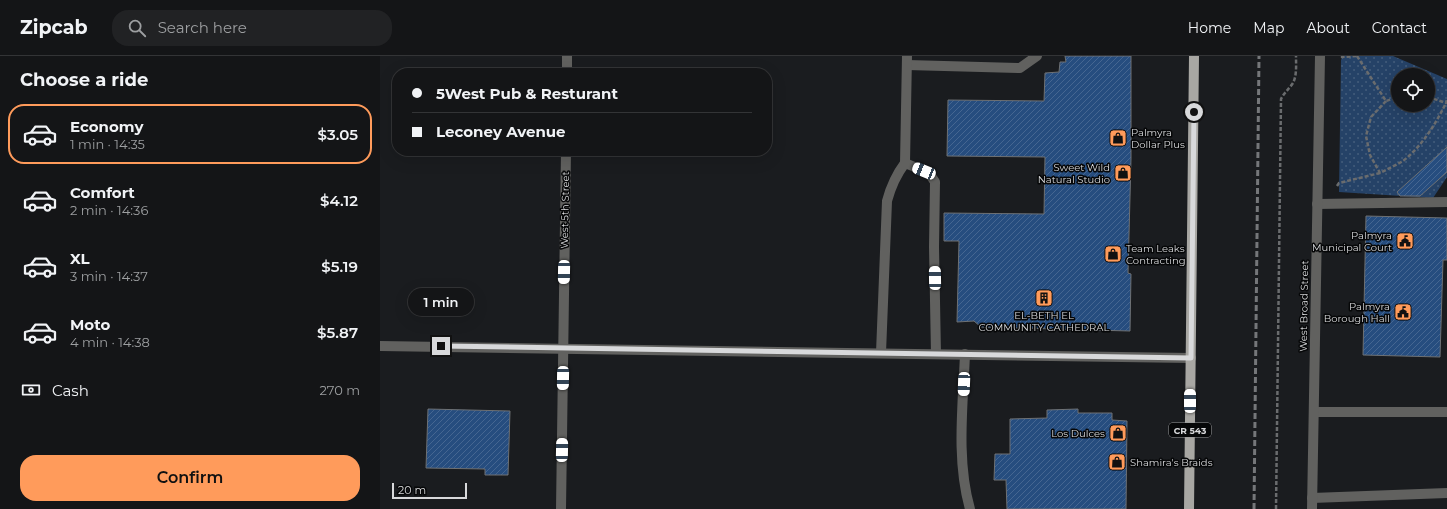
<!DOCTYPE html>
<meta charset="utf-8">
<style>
:root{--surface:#141517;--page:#212224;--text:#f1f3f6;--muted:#9d9fa1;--line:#333436;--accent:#ff9b5b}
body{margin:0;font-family:Montserrat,sans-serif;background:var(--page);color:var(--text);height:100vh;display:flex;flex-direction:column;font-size:15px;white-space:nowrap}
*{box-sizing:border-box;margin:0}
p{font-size:13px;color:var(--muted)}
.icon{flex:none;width:22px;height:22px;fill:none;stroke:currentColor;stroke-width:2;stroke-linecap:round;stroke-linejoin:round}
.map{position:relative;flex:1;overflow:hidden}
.drawer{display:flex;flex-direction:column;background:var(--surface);width:380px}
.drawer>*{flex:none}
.guide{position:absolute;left:12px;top:12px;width:380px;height:88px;border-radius:16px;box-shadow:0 4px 16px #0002,0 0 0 1px var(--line);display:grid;align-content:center;height:88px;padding:0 20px;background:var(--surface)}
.fabs{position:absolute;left:1011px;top:12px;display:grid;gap:8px}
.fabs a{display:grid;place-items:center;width:44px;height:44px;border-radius:50%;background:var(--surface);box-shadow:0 4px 16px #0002,0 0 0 1px var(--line);font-size:20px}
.scale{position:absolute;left:12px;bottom:10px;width:75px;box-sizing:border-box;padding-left:4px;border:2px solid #d8d9db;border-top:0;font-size:11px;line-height:14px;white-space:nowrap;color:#d8d9db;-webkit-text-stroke:3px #060708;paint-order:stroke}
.end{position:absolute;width:18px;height:18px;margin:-9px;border:5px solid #d8d9db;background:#111;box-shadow:0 0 0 2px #111}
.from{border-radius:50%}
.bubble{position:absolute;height:28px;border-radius:14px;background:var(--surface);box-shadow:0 4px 16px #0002,0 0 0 1px var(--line);font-size:13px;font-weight:600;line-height:28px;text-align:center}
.car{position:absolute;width:12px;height:24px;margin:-12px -6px;border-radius:5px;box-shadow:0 0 3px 1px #0007;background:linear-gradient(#fff 24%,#345 0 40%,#fff 0 76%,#345 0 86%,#fff 0)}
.guide b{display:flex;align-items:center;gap:14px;height:38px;font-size:15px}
.guide b+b{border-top:1px solid var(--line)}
.guide i{width:10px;height:10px;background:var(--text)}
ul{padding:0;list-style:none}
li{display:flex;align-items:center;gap:12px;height:60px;margin:0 8px 6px;padding:0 12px;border:2px solid transparent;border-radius:16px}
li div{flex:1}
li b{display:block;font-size:15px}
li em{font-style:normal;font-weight:600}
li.on{border-color:var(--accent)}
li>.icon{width:36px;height:36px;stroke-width:1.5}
h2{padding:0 20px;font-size:18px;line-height:48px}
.pay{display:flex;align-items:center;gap:10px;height:44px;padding:0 20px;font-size:15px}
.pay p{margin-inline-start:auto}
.cta{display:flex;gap:8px;margin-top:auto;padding:8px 20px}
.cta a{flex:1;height:46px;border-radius:16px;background:var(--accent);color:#111;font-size:16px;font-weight:600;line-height:46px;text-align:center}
header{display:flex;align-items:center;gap:24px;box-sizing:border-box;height:56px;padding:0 20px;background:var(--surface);border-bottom:1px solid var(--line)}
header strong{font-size:19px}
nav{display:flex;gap:22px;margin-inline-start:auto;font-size:14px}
.search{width:280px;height:36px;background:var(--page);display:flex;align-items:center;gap:10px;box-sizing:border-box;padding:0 14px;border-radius:16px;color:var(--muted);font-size:15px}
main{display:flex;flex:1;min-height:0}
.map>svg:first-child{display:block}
</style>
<header>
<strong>Zipcab</strong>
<div class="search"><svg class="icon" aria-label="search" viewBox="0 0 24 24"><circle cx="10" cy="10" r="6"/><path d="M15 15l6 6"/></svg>Search here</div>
<nav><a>Home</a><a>Map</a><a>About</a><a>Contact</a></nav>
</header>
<main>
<section class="drawer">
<h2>Choose a ride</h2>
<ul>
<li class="on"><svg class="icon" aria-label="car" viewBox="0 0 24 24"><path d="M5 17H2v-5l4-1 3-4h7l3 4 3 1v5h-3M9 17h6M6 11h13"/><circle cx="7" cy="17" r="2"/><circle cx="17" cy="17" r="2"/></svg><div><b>Economy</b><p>1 min · 14:35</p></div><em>$3.05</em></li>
<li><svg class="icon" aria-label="car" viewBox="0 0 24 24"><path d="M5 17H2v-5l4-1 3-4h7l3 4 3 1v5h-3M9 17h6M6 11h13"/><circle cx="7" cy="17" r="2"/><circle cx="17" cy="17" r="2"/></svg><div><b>Comfort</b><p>2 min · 14:36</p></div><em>$4.12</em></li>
<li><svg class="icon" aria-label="car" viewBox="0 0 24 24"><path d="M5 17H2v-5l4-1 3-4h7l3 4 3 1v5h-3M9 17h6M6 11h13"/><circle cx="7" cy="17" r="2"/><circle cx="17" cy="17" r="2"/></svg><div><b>XL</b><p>3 min · 14:37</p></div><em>$5.19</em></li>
<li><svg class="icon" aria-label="car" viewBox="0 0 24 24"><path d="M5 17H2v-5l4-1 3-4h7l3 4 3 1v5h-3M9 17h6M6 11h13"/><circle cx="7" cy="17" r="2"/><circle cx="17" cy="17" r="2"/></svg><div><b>Moto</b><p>4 min · 14:38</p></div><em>$5.87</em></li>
</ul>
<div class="pay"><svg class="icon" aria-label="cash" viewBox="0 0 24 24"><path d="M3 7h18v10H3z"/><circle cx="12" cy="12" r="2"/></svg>Cash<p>270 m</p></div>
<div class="cta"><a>Confirm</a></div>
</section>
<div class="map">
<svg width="1067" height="453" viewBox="0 0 1067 453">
<defs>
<pattern id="park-dots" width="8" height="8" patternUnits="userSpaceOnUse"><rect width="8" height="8" fill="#254267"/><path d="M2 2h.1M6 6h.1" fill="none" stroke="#445d7c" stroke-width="1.8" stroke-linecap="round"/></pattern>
<pattern id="building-hatch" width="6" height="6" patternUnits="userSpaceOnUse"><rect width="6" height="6" fill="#264d7f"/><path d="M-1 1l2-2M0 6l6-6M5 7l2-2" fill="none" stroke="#456691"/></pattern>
</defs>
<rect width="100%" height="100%" fill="#1a1c1f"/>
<path fill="url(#park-dots)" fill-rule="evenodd" d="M 963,0 L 1013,0 L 1067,23 L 1067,121 L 1053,142 L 959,136 L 961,4 ZM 1018,19 L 1048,19 L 1048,49 L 1018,49 Z"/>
<g fill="url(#building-hatch)" stroke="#6e7174">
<path d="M 685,0 L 751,0 L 751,103 L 748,217 L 751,218 L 750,275 L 601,271 L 594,265 L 577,266 L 579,185 L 564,185 L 564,157 L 664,158 L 665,101 L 567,100 L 568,44 L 664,45 L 665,17 L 679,16 L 680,6 L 686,6 Z"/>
<path d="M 1067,91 L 1067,116 L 1040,140 L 1020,140 L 1017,136 Z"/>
<path d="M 986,160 L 1067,162 L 1067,204 L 1063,204 L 1060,301 L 983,299 Z"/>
<path d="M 48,353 L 130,355 L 128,419 L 105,419 L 105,413 L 46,412 Z"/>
<path d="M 698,353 L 698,357 L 732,357 L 732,364 L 747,365 L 746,453 L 627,453 L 626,424 L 614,424 L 615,398 L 630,398 L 630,363 L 667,362 L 667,354 Z"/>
</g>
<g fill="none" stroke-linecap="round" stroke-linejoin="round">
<g stroke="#6a6c6e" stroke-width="2.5" stroke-dasharray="4 2" stroke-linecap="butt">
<path d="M 963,0 L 962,1 L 977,0"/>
<path d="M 977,0 L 1006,45 L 1018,41"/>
<path d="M 1048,41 L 1066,47 L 1067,43"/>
<path d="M 1006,45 L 991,61 L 986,80 L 990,99 L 1000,117 C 1008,113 1016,109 1023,105 C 1042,90 1055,69 1066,47"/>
<path d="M 957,130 L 959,127 L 1000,117"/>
<path d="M 896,453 L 901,43 C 904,37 909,33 913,27 C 917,19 916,9 916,0"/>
</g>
<g stroke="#61615f" stroke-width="10">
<path d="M 527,9 L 640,12 L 657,0"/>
<path d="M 525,107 L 549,117 L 555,126 L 554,191 L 556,298"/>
<path d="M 937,148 L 1067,146"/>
<path d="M 501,297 L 507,145 C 511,130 516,119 525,107 L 527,0"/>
<path d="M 585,298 C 583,349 576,404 590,453"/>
<path d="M 934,356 L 1067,356"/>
<path d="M 932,442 L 1067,437"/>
</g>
<g stroke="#61615f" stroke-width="10">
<path d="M 187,17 L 187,0"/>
<path d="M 0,290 L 811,302"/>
<path d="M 181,453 L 186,95"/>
<path d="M 932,453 L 940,0"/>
</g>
<path stroke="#a8a7a3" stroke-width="10" d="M 809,453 L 814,0"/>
<path stroke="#75777a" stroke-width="3" stroke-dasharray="6 3" stroke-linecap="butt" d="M 874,453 L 879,0"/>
</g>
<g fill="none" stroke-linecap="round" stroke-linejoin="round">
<path stroke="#d8d9db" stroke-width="5" d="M 61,290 L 811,302 L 814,56"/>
</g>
<defs>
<g id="shop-square" transform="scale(0.9)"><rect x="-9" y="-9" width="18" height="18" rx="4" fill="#ff9b5b" stroke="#060708"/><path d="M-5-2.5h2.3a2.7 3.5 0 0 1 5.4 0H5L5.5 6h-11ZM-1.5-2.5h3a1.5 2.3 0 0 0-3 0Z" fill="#111"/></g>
<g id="civic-square" transform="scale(0.9)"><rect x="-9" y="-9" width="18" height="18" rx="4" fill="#ff9b5b" stroke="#060708"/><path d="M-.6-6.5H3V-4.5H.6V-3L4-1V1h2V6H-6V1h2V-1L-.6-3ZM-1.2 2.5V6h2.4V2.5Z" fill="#111"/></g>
<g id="building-square" transform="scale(0.9)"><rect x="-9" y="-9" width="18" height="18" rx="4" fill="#ff9b5b" stroke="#060708"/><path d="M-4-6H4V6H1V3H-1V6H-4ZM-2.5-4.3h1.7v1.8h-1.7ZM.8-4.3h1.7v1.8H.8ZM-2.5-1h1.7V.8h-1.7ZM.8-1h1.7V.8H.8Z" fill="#111"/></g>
</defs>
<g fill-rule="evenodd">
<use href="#shop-square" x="738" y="82"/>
<use href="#shop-square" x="743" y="117"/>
<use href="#civic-square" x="1025" y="185"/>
<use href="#shop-square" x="733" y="198"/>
<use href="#building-square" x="664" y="242"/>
<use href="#civic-square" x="1023" y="256"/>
<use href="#shop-square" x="738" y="377"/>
<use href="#shop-square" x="737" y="406"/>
</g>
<g text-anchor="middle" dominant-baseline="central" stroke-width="3" stroke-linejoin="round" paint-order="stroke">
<rect fill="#060708" stroke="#999a9c" stroke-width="1" x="789" y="367" width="42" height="14" rx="3"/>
<g font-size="9" font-weight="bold" fill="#d8d9db">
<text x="810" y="374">CR 543</text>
</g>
<g font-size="10" fill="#d8d9db" stroke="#060708" text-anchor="end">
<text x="751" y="76" text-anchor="start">Palmyra<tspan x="751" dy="12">Dollar Plus</tspan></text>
<text x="730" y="111">Sweet Wild<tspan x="730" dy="12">Natural Studio</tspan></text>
<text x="1012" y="179">Palmyra<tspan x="1012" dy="12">Municipal Court</tspan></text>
<text x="746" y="192" text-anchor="start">Team Leaks<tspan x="746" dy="12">Contracting</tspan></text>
<text x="1010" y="250">Palmyra<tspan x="1010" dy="12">Borough Hall</tspan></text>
<text x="664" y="259" text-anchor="middle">EL-BETH EL<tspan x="664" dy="12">COMMUNITY CATHEDRAL</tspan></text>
<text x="725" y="377">Los Dulces</text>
<text x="750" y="406" text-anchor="start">Shamira's Braids</text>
</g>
<g font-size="10" fill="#d8d9db" stroke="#060708">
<text transform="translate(185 154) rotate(-89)">West 5th Street</text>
<text transform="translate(924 250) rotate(-89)">West Broad Street</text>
</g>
</g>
</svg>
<div class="fabs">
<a><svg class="icon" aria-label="locate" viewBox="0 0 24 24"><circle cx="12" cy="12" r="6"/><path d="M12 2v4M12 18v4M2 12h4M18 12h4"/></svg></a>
</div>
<div class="scale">20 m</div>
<i class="end from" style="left:814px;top:56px"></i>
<i class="end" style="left:61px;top:290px"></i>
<div class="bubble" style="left:28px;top:232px;width:66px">1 min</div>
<i class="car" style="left:544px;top:115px;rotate:292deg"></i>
<i class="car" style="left:184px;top:216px;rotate:181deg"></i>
<i class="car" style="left:555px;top:222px;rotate:359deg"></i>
<i class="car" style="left:183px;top:322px;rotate:181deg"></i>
<i class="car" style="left:584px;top:328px;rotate:182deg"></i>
<i class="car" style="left:810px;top:345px;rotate:0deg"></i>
<i class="car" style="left:182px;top:394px;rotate:1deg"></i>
<div class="guide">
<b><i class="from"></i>5West Pub &amp; Resturant</b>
<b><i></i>Leconey Avenue</b>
</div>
</div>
</main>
